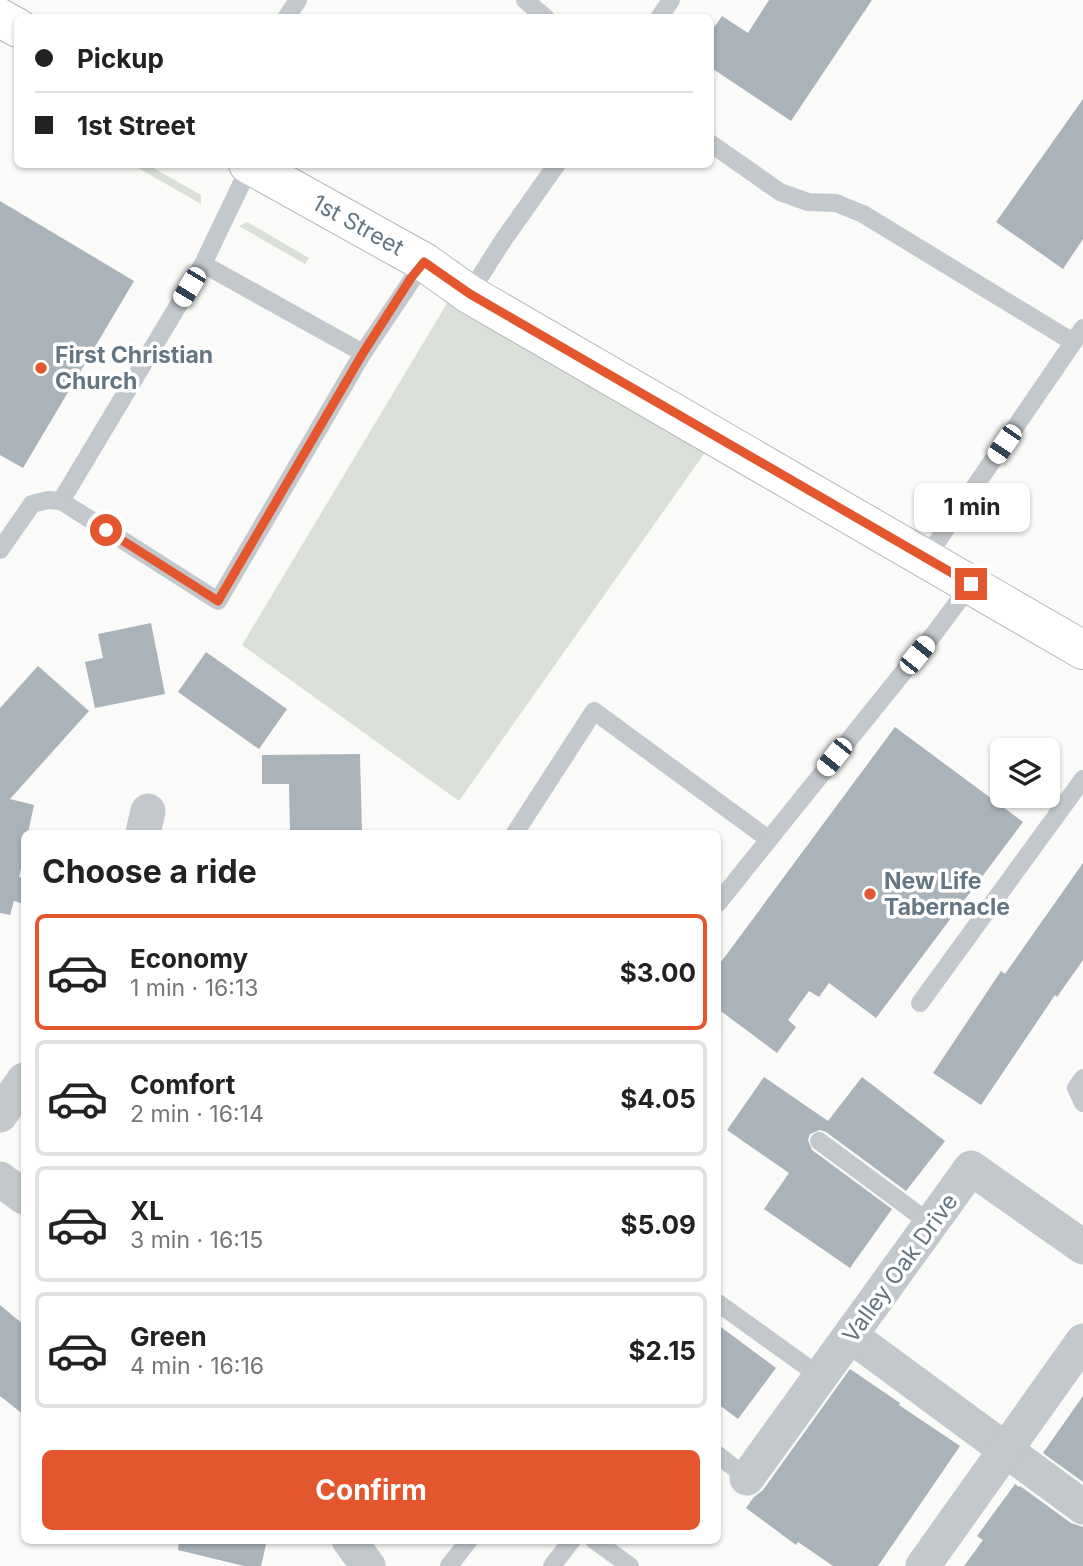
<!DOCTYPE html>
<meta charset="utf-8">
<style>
:root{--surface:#fff;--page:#f2f2f2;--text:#222;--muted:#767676;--line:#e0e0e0;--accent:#e4572e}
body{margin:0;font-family:Inter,sans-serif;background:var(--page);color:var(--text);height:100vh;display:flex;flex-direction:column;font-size:26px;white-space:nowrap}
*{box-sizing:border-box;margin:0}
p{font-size:23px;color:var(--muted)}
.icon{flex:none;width:38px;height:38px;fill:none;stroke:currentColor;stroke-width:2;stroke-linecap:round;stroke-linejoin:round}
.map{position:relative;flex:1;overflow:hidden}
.drawer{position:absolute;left:21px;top:830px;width:700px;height:714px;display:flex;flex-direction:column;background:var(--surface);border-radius:10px;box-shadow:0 2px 5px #0004}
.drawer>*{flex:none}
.top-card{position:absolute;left:14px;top:14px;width:700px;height:154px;border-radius:10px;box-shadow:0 2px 5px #0004;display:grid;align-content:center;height:154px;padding:0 21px;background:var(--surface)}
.tools{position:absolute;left:990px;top:738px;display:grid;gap:14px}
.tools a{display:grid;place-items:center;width:70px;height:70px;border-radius:10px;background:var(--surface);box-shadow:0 2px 5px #0004;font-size:35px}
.end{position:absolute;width:32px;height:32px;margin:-16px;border:9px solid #e4572e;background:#fff;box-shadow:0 0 0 4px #fff}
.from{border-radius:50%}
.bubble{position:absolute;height:49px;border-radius:10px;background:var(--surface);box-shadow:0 2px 5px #0004;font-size:23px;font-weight:700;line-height:49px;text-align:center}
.car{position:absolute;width:21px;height:42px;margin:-21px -10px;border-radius:9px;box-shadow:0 0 5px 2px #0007;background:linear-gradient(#fff 24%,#345 0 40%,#fff 0 76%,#345 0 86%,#fff 0)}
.top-card b{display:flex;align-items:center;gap:24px;height:66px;font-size:26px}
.top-card b+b{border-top:2px solid var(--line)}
.top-card i{width:18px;height:18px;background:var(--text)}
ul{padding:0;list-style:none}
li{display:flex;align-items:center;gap:21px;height:116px;margin:0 14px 10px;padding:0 7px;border:4px solid var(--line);border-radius:10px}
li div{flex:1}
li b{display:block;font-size:26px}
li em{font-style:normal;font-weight:700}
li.on{border-color:var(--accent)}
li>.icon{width:63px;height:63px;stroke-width:1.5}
h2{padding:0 21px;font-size:32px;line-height:84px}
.button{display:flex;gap:14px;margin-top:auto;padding:14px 21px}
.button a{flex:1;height:80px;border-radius:10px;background:var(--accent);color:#fff;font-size:28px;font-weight:700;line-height:80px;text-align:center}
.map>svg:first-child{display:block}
</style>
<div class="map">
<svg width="1083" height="1566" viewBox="0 0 1083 1566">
<rect width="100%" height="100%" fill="#fafaf8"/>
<g fill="#dadfd7">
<path d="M 133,165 L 148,165 L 201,195 L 201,204 Z"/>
<path d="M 247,222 L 309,258 L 305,264 L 239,226 Z"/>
<path d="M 449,300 L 706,451 L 459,801 L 242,645 Z"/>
</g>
<g fill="#aab3b9">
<path d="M 769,0 L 872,0 L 791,121 L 710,67 L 710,33 L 722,16 L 748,33 Z"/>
<path d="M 1083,99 L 1083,239 L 1063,269 L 996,222 Z"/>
<path d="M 0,201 L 134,281 L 23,468 L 0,455 Z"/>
<path d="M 151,623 L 165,694 L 95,708 L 85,662 L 103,658 L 98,634 Z"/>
<path d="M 206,652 L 287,709 L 259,749 L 178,692 Z"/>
<path d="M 38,666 L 89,711 L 10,799 L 34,805 L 28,833 L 24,833 L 24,854 L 19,877 L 24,878 L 24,904 L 14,901 L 10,915 L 0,913 L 0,708 Z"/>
<path d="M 895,727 L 1023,822 L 876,1018 L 829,983 L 819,997 L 809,991 L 788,1020 L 796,1027 L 777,1053 L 718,1009 L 718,966 Z"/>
<path d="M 360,754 L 362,833 L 290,833 L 289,784 L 262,784 L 262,755 Z"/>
<path d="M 1083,863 L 1083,960 L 1057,997 L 1055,995 L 981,1105 L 933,1073 L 1001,971 L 1005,974 Z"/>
<path d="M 764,1077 L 828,1121 L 862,1077 L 945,1141 L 906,1191 L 826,1132 L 820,1130 L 810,1134 L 808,1140 L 812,1150 L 892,1209 L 850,1268 L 764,1209 L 789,1173 L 727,1130 Z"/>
<path d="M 0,1305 L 24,1325 L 24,1415 L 0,1396 Z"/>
<path d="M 718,1325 L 776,1368 L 738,1419 L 718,1404 Z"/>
<path d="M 850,1369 L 900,1403 L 899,1405 L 960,1446 L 878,1566 L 833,1566 L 798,1542 L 796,1545 L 746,1508 L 754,1497 L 763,1490 Z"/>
<path d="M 1083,1396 L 1083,1482 L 1043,1453 Z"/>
<path d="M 1015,1484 L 1019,1487 L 1020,1486 L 1071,1523 L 1083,1527 L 1083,1566 L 964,1566 L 983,1540 L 977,1536 Z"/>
<path d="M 179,1540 L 267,1540 L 261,1566 L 244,1566 L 178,1550 Z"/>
</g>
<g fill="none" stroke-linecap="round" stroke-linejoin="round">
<g stroke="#b3babf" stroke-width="40">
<g id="secondary">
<path d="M 0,18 L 18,28"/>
<path d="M 248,164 L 424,262 L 469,294 L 1083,650"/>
</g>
</g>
<g stroke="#c3c8cc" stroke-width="18">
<path d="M 525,0 L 546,18"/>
<path d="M 286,18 L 298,0"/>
<path d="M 659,18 L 671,0"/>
<path d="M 710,143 L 780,192 L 808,202 L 836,203 L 863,214 L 1073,342"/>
<path d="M 203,264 L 363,353"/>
<path d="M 469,294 L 504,239 L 557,164"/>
<path d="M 61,501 L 203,264 L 250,166"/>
<path d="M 0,550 L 32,504 L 48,500 L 61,501 L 218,601 L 363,353 L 424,262"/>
<path d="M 926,558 L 1083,328"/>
<path d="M 515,833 L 594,711 L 767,838"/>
<path d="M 718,903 L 934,634 L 971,584"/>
<path d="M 920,1003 L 1083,779"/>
<path d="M 1083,1078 L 1076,1088 L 1083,1103"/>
<path d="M 819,1141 L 931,1224"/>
<path d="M 718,1303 L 821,1377"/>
<path d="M 718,1455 L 747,1478"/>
<path d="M 594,1540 L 630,1566"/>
<path d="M 449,1566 L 469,1540"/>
<path d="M 552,1566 L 572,1540"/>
</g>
<g stroke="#c3c8cc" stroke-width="35">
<path d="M 143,833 L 148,811"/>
<path d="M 0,1115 L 24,1080"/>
<path d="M 0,1179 L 24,1197"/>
<path d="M 851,1336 L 1083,1507"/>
<path d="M 747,1478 L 971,1168 L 1083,1247"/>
<path d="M 349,1540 L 368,1566"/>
<path d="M 923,1566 L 1083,1341"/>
</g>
<use href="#secondary" stroke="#fff" stroke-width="38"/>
</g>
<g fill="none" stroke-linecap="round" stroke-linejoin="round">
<path stroke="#e4572e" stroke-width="9" d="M 106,530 L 218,601 L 363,353 L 411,278 L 424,262 L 470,294 L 971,584"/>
</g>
<g fill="#e4572e" stroke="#fff" stroke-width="2.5">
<circle cx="41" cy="368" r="7"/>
<circle cx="870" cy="894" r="7"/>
</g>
<g text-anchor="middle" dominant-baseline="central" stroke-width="7" stroke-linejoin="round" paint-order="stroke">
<g font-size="23" fill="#657683" stroke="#fff">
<text transform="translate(358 225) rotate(29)">1st Street</text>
<text transform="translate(900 1268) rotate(-54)">Valley Oak Drive</text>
</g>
<g font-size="23" font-weight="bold" fill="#657683" stroke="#fff" text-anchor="start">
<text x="55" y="355">First Christian<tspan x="55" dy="26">Church</tspan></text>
<text x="884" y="881">New Life<tspan x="884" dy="26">Tabernacle</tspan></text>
</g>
</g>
</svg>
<div class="tools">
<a><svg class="icon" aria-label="layers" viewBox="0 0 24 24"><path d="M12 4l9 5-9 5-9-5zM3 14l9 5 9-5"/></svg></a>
</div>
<i class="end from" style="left:106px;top:530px"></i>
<i class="end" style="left:971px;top:584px"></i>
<div class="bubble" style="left:914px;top:483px;width:116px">1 min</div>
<i class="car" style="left:189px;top:287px;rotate:211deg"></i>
<i class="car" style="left:1004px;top:444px;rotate:214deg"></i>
<i class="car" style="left:917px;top:655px;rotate:39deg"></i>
<i class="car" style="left:834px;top:757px;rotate:219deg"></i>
<div class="top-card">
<b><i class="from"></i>Pickup</b>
<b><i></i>1st Street</b>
</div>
<section class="drawer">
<h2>Choose a ride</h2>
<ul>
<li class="on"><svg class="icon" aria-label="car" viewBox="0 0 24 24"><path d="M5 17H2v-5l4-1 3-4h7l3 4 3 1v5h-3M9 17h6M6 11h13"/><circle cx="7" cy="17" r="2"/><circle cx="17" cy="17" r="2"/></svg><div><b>Economy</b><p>1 min · 16:13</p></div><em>$3.00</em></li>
<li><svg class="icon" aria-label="car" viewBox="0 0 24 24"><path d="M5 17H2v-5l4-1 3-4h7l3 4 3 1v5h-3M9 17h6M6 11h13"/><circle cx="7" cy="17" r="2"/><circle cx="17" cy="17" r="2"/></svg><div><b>Comfort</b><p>2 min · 16:14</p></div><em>$4.05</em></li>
<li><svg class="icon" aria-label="car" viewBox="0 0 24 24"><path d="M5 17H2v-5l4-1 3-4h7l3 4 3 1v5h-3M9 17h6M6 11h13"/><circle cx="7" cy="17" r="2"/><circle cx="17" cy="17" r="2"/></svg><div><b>XL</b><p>3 min · 16:15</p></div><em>$5.09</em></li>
<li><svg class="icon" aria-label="car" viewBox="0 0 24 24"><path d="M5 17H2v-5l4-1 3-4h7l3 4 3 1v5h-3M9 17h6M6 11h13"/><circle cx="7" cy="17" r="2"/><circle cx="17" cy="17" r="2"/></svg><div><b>Green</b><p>4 min · 16:16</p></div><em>$2.15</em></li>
</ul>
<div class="button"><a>Confirm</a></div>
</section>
</div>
